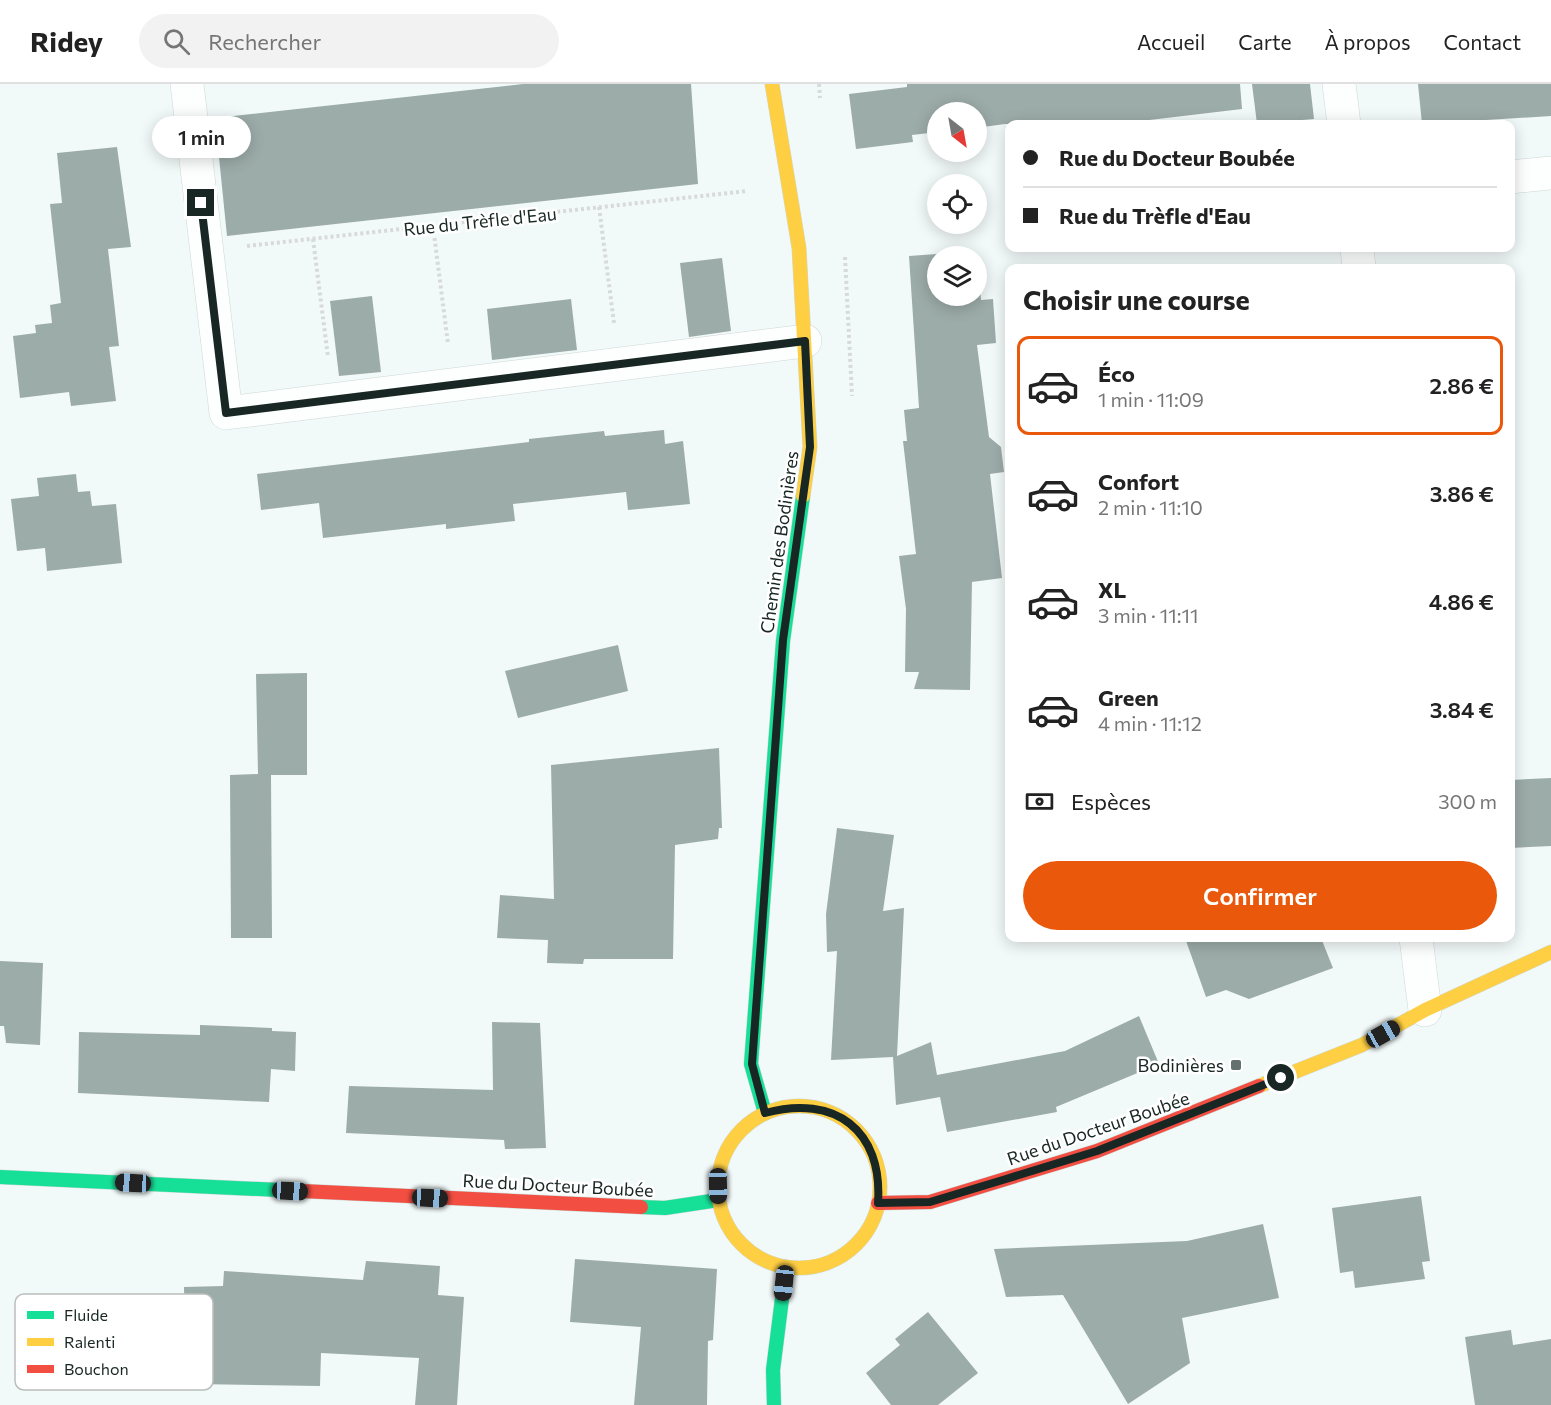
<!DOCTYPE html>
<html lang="fr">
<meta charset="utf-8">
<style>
:root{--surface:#fff;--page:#f2f2f2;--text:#222;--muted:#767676;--line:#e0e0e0;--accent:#ea580c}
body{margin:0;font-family:Commissioner,sans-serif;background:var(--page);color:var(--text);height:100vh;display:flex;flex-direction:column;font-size:22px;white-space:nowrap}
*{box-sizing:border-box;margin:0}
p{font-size:20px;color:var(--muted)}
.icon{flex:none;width:33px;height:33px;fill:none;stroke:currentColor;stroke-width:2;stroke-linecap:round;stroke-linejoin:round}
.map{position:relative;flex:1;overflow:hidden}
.details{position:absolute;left:1005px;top:180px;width:510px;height:678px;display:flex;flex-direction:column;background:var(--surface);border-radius:12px;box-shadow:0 3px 15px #0003}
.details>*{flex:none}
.guide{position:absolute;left:1005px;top:36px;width:510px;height:132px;border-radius:12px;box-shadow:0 3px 15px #0003;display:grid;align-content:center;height:132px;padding:0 18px;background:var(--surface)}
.needle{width:39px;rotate:149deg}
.controls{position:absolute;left:927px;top:18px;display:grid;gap:12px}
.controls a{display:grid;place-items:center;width:60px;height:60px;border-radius:50%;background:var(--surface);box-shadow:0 3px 15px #0003;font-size:30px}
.end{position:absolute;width:27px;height:27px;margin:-14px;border:8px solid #182723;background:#fff;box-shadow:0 0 0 3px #fff}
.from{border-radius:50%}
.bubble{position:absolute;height:42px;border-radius:21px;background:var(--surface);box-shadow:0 3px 15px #0003;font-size:20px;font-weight:600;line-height:42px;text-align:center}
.car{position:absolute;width:18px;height:36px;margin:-18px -9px;border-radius:8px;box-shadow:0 0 4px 2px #0007;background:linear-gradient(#222 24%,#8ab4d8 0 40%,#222 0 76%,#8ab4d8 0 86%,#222 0)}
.guide b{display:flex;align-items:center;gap:21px;height:57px;font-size:22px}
.guide b+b{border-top:2px solid var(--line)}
.guide i{width:15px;height:15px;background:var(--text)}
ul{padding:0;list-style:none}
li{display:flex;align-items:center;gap:18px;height:99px;margin:0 12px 9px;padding:0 6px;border:3px solid transparent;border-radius:12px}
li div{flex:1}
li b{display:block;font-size:22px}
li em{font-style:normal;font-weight:600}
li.on{border-color:var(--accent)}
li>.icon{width:54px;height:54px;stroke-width:1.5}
h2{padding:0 18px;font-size:27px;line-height:72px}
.pay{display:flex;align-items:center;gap:15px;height:66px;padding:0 18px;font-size:22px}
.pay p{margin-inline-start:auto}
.button{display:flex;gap:12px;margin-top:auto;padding:12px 18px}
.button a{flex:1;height:69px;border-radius:36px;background:var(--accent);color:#fff;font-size:24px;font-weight:600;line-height:69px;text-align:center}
header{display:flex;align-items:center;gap:36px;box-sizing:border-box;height:84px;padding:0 30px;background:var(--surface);border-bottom:2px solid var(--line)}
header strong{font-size:28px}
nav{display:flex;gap:33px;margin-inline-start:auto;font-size:21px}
.search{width:420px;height:54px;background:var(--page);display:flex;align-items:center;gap:15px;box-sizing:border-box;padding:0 21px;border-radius:33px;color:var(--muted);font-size:22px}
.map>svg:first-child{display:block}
</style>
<header>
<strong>Ridey</strong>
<div class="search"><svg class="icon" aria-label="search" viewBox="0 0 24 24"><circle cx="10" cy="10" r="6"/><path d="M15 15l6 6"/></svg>Rechercher</div>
<nav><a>Accueil</a><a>Carte</a><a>À propos</a><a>Contact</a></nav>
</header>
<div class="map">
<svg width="1551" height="1321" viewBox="0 0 1551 1321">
<rect width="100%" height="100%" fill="#f2faf9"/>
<g fill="#9caca9">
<path d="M 523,0 L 691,0 L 698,100 L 227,152 L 215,34 Z"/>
<path d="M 907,0 L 1240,0 L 1242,25 L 1141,37 L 1141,40 L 1005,40 L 976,44 L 976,28 L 938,28 L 938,48 L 912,51 L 913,58 L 856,65 L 849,10 L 907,3 Z"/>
<path d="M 1252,0 L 1310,0 L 1314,35 L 1257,40 Z"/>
<path d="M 1418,0 L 1551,0 L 1551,32 L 1422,40 Z"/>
<path d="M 117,63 L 131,163 L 108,165 L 119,262 L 109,263 L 116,317 L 71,322 L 69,308 L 20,314 L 13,252 L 36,249 L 35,241 L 52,239 L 50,221 L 61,219 L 50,120 L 62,119 L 57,69 Z"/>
<path d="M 964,168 L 965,172 L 938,172 L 938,212 L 976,212 L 976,191 L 979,191 L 981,216 L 993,215 L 996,259 L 977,261 L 989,353 L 1001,363 L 1004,388 L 990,390 L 1002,494 L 972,498 L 970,606 L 914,605 L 919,588 L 905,588 L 906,525 L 899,472 L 916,470 L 903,357 L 907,357 L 904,326 L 919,324 L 909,172 Z"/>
<path d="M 722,174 L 731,247 L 689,253 L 680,179 Z"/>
<path d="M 372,212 L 381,288 L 339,292 L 330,217 Z"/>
<path d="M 571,215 L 577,266 L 492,276 L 487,225 Z"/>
<path d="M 664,346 L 665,360 L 683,357 L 690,420 L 628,426 L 626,408 L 513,420 L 515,437 L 446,445 L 446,440 L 323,454 L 319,419 L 261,426 L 257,390 L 529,358 L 529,355 L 604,347 L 605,352 Z"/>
<path d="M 76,390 L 78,408 L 90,407 L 92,422 L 116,420 L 122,479 L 47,487 L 45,464 L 17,467 L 11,415 L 39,412 L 37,394 Z"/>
<path d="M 618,561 L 628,607 L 518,634 L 505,587 Z"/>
<path d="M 307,589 L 307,691 L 271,691 L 272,854 L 231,854 L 230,691 L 258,690 L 256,590 Z"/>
<path d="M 719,664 L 722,744 L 719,744 L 718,755 L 675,761 L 673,875 L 584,875 L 583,880 L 547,879 L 548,856 L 497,854 L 500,811 L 554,815 L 551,681 Z"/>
<path d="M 1551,694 L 1551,762 L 1510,764 L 1510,696 Z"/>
<path d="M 837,744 L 894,751 L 883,827 L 904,824 L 897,972 L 931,958 L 937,991 L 1065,967 L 1139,932 L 1159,980 L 1056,1023 L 1057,1028 L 947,1048 L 940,1013 L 896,1021 L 893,973 L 831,976 L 837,867 L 827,868 L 826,830 Z"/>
<path d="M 1185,854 L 1321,854 L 1333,884 L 1249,915 L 1226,906 L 1206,913 Z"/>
<path d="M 0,877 L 43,879 L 40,961 L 6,959 L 4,942 L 0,942 Z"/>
<path d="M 492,938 L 540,939 L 546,1064 L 505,1065 L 504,1056 L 346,1049 L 349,1002 L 493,1006 Z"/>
<path d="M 200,941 L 272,944 L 272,947 L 296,948 L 295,987 L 271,985 L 269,1018 L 78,1009 L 79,948 L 200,951 Z"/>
<path d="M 1421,1112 L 1430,1177 L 1422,1178 L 1425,1195 L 1355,1204 L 1353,1187 L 1340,1189 L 1332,1124 Z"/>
<path d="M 1263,1140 L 1279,1214 L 1182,1234 L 1190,1279 L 1128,1320 L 1063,1211 L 1006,1213 L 994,1165 L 1187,1157 Z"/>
<path d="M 575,1175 L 717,1185 L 713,1256 L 708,1257 L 707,1321 L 634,1321 L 641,1243 L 570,1238 Z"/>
<path d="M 366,1177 L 440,1182 L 438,1211 L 464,1213 L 457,1321 L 415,1321 L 419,1274 L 321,1269 L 320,1302 L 194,1300 L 192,1253 L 185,1253 L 184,1203 L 223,1202 L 224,1187 L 363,1196 Z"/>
<path d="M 928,1228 L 978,1289 L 938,1321 L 891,1321 L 866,1289 L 900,1261 L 895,1255 Z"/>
<path d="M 1511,1246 L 1513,1261 L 1551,1255 L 1551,1321 L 1475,1321 L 1465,1253 Z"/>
</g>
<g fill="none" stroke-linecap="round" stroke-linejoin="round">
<g stroke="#cdd8d6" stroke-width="34">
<g id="street">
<path d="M 187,0 L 226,329 L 805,257"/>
<path d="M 1339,0 L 1344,40"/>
<path d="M 1510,93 L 1551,89"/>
<path d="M 1357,164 L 1359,184"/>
<path d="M 1416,854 L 1425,926"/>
</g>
</g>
<g stroke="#cdd8d6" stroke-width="15">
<g id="fast">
<path d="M 765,1029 L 751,980 L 783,557 L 803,412"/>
<path d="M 0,1093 L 280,1106"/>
<path d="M 641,1123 L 665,1124 L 718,1116"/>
<path d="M 774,1321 L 773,1286 L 786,1183"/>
</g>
</g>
<g stroke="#cdd8d6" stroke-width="15">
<g id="slow">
<path d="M 772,0 L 799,164 L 810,363 L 803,412"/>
<path d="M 1259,1002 L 1362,961 L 1425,926 L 1551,868"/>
<circle cx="799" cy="1103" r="81"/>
</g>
</g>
<g stroke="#cdd8d6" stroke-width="15">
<g id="jam">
<path d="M 280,1106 L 641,1123"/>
<path d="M 878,1119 L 930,1118 L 1097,1067 L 1259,1002"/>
</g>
</g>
<g stroke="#d7dad9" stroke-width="4" stroke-dasharray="3 3" stroke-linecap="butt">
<path d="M 819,0 L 820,14"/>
<path d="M 599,123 L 614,239"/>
<path d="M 433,142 L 448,260"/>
<path d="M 313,155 L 328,273"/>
<path d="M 247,162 L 747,107"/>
<path d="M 845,173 L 852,312"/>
</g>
<use href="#street" stroke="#fdfefe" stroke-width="33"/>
<use href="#fast" stroke="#16e098" stroke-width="14"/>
<use href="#slow" stroke="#ffcf43" stroke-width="14"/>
<use href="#jam" stroke="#f24e42" stroke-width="14"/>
</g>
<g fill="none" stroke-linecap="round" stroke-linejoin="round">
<path stroke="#182723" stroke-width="8" d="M 201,119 L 226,329 L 805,257 L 810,363 L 783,556 L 752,980 L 765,1029 C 835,1010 883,1046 878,1119 L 930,1118 L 1006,1095 L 1097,1067 L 1281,994"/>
</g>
<rect fill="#64716e" stroke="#fff" stroke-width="2" x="1230" y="975" width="12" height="12" rx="3"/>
<g text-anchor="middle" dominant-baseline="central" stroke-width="5" stroke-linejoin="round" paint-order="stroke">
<g font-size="18" fill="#182723" stroke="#fff">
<text transform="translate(480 137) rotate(-6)">Rue du Trèfle d'Eau</text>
<text transform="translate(779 458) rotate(-82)">Chemin des Bodinières</text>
<text transform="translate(1098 1044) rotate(-19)">Rue du Docteur Boubée</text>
<text transform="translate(558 1101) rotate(3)">Rue du Docteur Boubée</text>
</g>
<g font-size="18" fill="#182723" stroke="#fff" text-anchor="end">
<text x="1224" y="981">Bodinières</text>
</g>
</g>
<rect x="15" y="1210" width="198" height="96" rx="9" fill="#fff" stroke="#babebd" stroke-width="1.5"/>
<rect x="27" y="1227" width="27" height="8" fill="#16e098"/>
<rect x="27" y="1254" width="27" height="8" fill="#ffcf43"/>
<rect x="27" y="1281" width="27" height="8" fill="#f24e42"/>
<g font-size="16" fill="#182723">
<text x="64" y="1237">Fluide</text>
<text x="64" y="1264">Ralenti</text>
<text x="64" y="1291">Bouchon</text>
</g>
</svg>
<div class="controls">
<a><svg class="needle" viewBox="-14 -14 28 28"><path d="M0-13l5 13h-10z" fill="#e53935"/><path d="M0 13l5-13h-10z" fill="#767676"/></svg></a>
<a><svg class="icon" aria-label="locate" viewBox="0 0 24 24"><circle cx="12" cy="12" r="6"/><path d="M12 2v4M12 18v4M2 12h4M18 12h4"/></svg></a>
<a><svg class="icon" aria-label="layers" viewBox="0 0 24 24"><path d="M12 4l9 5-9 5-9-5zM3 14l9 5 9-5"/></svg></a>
</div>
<i class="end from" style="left:1281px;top:994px"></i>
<i class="end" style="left:201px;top:119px"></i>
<div class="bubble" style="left:152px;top:32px;width:99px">1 min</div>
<i class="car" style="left:1383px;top:950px;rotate:61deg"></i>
<i class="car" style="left:133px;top:1099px;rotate:273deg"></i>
<i class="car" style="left:718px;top:1102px;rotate:179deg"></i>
<i class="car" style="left:290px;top:1107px;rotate:93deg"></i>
<i class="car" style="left:430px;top:1114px;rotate:93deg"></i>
<i class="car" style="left:784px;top:1199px;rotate:186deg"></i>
<div class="guide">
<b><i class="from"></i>Rue du Docteur Boubée</b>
<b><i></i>Rue du Trèfle d'Eau</b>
</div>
<section class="details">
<h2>Choisir une course</h2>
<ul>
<li class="on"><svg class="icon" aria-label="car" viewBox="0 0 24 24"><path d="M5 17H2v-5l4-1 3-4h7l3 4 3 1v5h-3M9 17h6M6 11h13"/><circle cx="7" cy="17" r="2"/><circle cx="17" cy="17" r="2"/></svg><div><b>Éco</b><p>1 min · 11:09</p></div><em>2.86 €</em></li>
<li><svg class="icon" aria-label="car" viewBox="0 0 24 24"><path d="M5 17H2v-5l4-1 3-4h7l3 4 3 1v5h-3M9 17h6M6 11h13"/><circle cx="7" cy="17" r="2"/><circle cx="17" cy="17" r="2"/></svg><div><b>Confort</b><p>2 min · 11:10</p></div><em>3.86 €</em></li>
<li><svg class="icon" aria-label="car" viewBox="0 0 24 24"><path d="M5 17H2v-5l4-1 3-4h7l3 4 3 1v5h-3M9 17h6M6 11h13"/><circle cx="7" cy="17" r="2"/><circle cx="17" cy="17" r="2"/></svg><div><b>XL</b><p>3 min · 11:11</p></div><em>4.86 €</em></li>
<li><svg class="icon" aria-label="car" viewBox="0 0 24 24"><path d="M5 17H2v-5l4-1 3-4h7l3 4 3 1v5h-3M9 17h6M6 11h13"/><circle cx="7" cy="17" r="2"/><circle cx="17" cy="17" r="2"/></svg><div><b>Green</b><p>4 min · 11:12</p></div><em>3.84 €</em></li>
</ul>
<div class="pay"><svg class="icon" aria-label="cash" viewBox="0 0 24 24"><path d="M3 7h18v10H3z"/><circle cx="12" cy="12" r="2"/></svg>Espèces<p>300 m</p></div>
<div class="button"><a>Confirmer</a></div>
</section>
</div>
